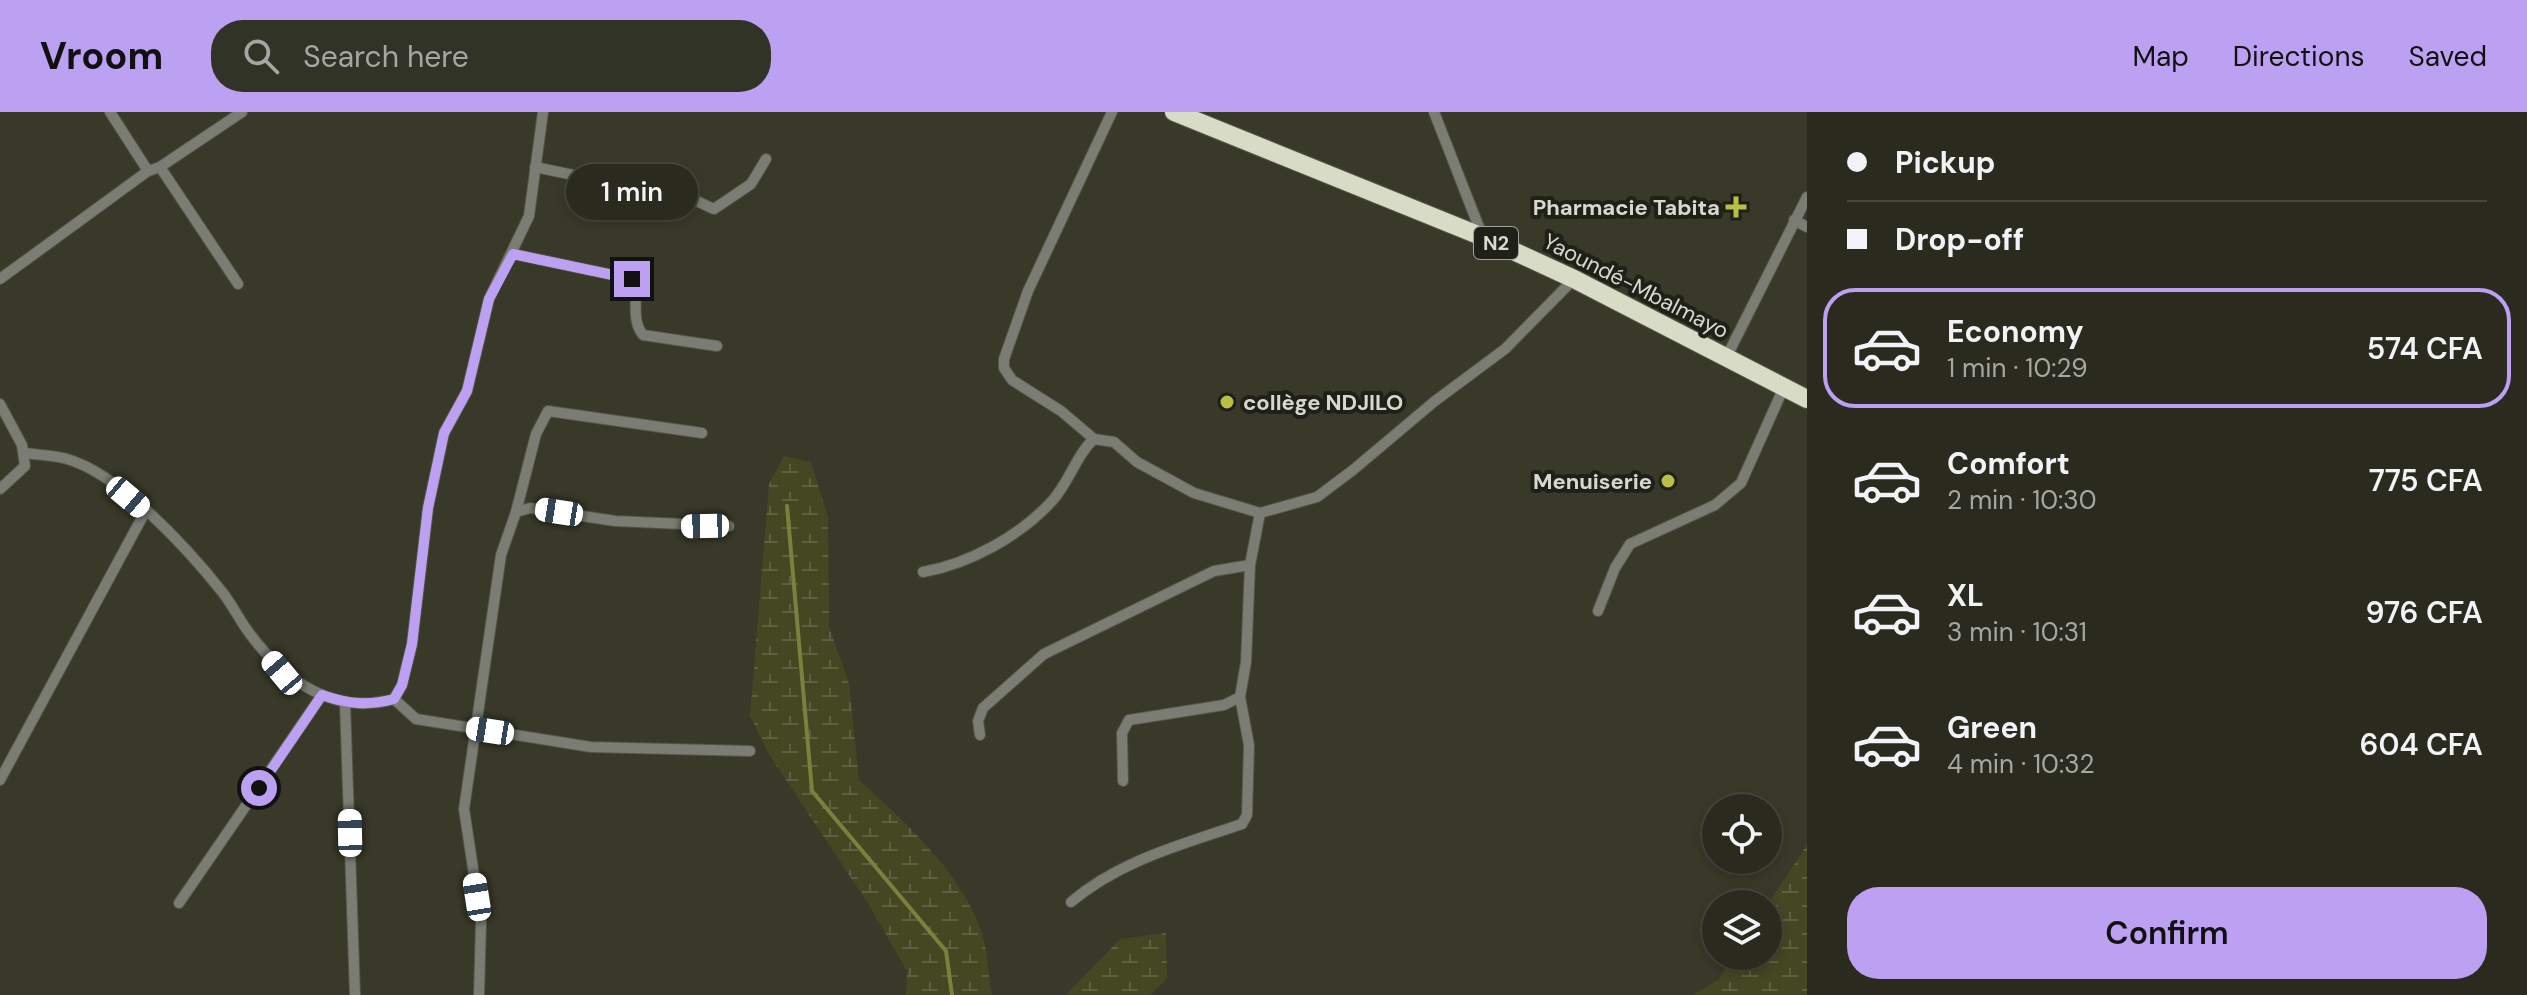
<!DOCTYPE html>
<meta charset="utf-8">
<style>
:root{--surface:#2a2b1e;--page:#323327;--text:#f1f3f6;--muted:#a5a7a4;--line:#46473c;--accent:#bca0f2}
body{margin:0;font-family:"DM Sans",sans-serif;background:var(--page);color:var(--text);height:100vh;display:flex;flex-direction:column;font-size:30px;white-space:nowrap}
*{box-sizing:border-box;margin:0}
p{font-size:26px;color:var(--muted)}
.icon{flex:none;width:44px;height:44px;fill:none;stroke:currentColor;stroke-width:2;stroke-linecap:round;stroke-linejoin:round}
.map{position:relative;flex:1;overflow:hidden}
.details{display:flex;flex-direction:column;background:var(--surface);width:720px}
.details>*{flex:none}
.banner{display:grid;align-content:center;height:176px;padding:0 40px;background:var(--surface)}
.fabs{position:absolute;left:1702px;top:682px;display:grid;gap:16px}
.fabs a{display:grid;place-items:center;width:80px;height:80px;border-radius:50%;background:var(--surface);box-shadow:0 4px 12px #0003,0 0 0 2px var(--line);font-size:40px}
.end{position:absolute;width:36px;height:36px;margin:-18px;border:10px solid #bca0f2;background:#111;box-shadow:0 0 0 4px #111}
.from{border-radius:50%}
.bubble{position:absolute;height:56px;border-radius:28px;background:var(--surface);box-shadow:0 4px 12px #0003,0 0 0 2px var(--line);font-size:26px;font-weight:600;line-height:56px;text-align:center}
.car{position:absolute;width:24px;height:48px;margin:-24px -12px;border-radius:10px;box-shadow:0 0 6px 2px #0007;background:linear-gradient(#fff 24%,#345 0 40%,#fff 0 76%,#345 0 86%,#fff 0)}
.banner b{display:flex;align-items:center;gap:28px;height:76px;font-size:30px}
.banner b+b{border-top:2px solid var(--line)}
.banner i{width:20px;height:20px;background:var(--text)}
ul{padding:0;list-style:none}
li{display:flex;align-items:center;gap:24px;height:120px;margin:0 16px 12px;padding:0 24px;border:4px solid transparent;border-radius:32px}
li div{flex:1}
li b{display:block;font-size:30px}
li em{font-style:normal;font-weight:600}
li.current{border-color:var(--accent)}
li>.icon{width:72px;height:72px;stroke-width:1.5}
.action{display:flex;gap:16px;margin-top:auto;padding:16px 40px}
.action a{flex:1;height:92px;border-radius:32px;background:var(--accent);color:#111;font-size:32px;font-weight:600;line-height:92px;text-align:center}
header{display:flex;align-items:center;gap:48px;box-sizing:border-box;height:112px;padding:0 40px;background:var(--accent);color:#111}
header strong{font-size:38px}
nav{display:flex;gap:44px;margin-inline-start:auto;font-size:28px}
.search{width:560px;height:72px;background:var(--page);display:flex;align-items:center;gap:20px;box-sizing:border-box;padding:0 28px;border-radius:32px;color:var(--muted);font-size:30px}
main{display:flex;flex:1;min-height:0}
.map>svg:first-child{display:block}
</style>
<header>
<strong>Vroom</strong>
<div class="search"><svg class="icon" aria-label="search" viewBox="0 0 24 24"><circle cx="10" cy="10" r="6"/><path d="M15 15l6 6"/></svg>Search here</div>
<nav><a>Map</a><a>Directions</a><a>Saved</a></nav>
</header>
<main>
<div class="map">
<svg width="1807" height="883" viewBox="0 0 1807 883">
<defs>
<pattern id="wetland-marsh" width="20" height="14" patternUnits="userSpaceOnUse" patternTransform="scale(2)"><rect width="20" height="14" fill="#444722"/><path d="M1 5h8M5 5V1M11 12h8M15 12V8" fill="none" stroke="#5e6141"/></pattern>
</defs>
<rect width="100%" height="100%" fill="#383928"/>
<g fill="url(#wetland-marsh)">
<path d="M 784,344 L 811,350 L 828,405 L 829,514 L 849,572 L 859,668 C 905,710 961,760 982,821 C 988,840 988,863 992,883 L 906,883 L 907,859 L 869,793 L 770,644 L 750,604 L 769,372 Z"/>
<path d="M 1807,733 L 1807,883 L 1693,883 L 1718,868 L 1734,844 L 1768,844 L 1768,792 Z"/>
<path d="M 1166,821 L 1167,866 L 1151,883 L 1066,883 L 1120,827 Z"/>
</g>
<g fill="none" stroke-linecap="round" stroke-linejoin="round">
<path stroke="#7b803c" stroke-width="4" d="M 787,394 L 812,679 L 946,839 L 952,883"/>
<g stroke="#555646" stroke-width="12">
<g id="street">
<path d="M 110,0 L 148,59"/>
<path d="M 1112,0 L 1028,179 L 1004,247 L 1004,256 L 1012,268 L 1061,299 L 1094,327 L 1114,330 L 1137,350 L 1194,381 L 1260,401 L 1317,385 L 1353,358 L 1435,289 L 1505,237 L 1574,167"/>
<path d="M 1434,0 L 1482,123"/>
<path d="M 160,55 L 238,172"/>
<path d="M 535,55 L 631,75 C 654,63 692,88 714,97 L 751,72 L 766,47"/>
<path d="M 1794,108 L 1807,115"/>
<path d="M 513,142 L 632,167 C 641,185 629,205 643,223 L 717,234"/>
<path d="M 0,167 L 148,59 L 160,55 L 242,0"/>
<path d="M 1726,246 L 1807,85"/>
<path d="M 0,292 L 22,333 L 25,354 L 0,377"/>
<path d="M 25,341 C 38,343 54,343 67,347 C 120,362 189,438 223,481 C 233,494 240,509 250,522 C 285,569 334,604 394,587 L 402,573 L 412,532 L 428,396 L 444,321 L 467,279 L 489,187 L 529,104 L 543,0"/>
<path d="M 516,400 L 536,322 L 548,299 L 702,321"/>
<path d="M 923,460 C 969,452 1020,424 1052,389 C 1069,371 1076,343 1094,327"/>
<path d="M 1598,499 L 1615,456 L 1630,432 L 1715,393 L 1741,371 L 1784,275"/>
<path d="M 394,587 L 416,607 L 591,635 L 750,639"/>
<path d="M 345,591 L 355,883"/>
<path d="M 980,623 L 978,609 L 983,596 L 1044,542 L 1214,459 L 1250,453"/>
<path d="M 0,668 L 145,400"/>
<path d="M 1123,669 L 1122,621 L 1129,608 L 1224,593 L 1240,585"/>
<path d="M 1071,790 C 1121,748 1181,733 1242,712 L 1247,703 L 1249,633 L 1240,585 L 1246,550 L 1250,453 L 1260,401"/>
<path d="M 179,791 L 322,583"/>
<path d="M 479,883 L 481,809 L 464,697 L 501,443 L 516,400 L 530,396 L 615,409 L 729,414"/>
</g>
</g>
<g stroke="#555646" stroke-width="20">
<path id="highway" d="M 1174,0 L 1483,125 L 1574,167 L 1807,287"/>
</g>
<use href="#street" stroke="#7b7c74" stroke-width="10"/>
<use href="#highway" stroke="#d8dbc5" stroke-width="18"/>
</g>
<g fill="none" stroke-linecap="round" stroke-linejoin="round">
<path stroke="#bca0f2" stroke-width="10" d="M 259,676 L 322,583 C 348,592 368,594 394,587 L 402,573 L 412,532 L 428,396 L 444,321 L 467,279 L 489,187 L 513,142 L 632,167"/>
</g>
<g fill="#b9c046" stroke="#1f2018" stroke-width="3">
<path d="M1732 83h8v8h8v8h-8v8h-8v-8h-8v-8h8z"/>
<circle cx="1227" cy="290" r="8"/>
<circle cx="1668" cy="369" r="8"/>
</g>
<g text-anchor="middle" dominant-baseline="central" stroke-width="8" stroke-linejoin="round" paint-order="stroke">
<rect fill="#1f2018" stroke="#a0a297" stroke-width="2" x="1474" y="115" width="44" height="32" rx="6"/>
<g font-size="20" font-weight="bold" fill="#d8d9ce">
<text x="1496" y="131">N2</text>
</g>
<g font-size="22" font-weight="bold" fill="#d8d9ce" stroke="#1f2018" text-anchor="end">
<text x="1720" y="95">Pharmacie Tabita</text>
<text x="1243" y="290" text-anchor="start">collège NDJILO</text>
<text x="1652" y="369">Menuiserie</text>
</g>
<g font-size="22" fill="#d8d9ce" stroke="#1f2018">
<text transform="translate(1636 174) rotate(27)">Yaoundé-Mbalmayo</text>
</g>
</g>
</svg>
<div class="fabs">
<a><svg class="icon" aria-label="locate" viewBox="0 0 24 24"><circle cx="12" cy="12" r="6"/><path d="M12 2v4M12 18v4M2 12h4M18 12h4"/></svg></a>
<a><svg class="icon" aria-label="layers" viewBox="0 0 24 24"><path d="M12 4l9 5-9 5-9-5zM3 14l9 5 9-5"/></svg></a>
</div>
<i class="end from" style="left:259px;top:676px"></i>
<i class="end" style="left:632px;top:167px"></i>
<div class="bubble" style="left:566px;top:52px;width:132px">1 min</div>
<i class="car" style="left:128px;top:385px;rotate:130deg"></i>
<i class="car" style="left:559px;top:400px;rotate:279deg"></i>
<i class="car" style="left:705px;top:414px;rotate:269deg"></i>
<i class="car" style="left:282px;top:561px;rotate:320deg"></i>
<i class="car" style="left:490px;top:619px;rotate:279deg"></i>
<i class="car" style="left:350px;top:721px;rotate:359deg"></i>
<i class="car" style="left:477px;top:785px;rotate:351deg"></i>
</div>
<section class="details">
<div class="banner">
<b><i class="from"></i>Pickup</b>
<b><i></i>Drop-off</b>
</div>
<ul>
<li class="current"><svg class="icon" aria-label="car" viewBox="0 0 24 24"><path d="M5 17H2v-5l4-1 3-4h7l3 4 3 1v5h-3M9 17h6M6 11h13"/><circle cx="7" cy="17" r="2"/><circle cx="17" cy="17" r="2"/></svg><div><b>Economy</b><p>1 min · 10:29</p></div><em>574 CFA</em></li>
<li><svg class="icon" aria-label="car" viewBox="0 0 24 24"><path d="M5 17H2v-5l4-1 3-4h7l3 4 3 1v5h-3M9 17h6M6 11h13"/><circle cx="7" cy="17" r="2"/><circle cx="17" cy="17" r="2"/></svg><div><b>Comfort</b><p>2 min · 10:30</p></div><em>775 CFA</em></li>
<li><svg class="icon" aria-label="car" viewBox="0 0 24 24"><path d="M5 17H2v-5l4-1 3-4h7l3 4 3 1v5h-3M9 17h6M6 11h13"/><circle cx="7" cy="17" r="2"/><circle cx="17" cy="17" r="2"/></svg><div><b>XL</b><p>3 min · 10:31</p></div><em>976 CFA</em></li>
<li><svg class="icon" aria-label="car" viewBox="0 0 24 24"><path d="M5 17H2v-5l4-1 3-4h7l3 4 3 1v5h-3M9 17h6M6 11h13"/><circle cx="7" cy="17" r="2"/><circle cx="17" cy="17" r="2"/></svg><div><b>Green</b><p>4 min · 10:32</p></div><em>604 CFA</em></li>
</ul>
<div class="action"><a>Confirm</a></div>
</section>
</main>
